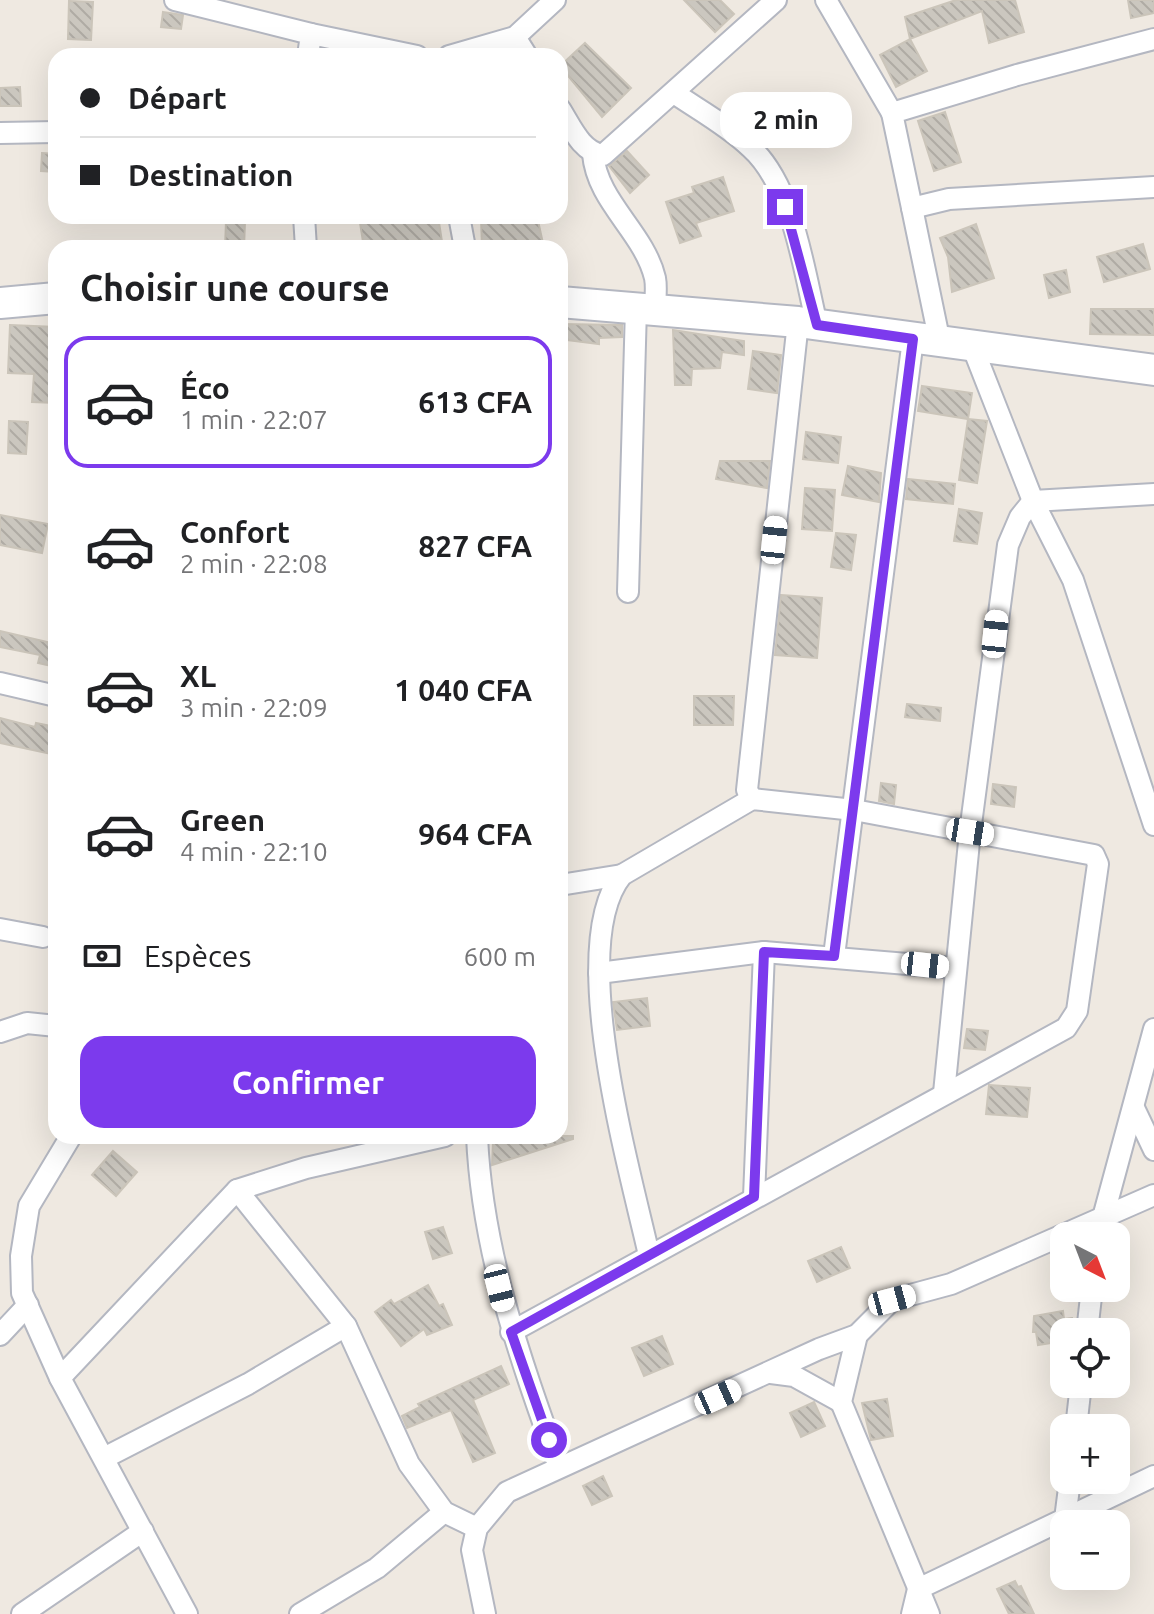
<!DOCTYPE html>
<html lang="fr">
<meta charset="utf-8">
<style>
:root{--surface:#fff;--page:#f6f6f6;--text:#202124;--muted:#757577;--line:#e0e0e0;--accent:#7c3aed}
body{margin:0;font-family:Ubuntu,sans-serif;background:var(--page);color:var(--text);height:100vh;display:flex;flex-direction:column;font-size:30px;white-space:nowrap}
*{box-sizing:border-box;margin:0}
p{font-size:26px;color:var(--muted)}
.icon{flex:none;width:44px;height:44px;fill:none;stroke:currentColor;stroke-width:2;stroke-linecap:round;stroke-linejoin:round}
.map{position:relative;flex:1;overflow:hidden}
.sheet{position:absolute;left:48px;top:240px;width:520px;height:904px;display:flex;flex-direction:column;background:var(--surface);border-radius:24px;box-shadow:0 8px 32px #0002}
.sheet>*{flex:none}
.banner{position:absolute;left:48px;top:48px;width:520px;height:176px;border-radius:24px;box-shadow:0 8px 32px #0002;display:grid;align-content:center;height:176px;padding:0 32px;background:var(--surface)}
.needle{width:52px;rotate:138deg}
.controls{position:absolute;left:1050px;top:1222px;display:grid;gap:16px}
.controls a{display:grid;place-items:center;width:80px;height:80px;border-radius:16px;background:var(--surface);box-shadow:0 8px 32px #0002;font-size:40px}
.end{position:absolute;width:36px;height:36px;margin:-18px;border:10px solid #7c3aed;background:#fff;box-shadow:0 0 0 4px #fff}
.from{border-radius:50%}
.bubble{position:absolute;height:56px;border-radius:24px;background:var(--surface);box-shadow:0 8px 32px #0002;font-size:26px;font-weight:700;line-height:56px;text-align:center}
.car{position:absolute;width:24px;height:48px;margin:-24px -12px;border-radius:10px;box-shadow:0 0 6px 2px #0007;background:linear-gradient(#fff 24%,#345 0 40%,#fff 0 76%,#345 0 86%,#fff 0)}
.banner b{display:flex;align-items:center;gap:28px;height:76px;font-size:30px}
.banner b+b{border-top:2px solid var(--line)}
.banner i{width:20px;height:20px;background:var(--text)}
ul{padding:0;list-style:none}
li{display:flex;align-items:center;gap:24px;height:132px;margin:0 16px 12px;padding:0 16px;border:4px solid transparent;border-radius:24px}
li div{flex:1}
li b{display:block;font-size:30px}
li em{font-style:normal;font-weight:700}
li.selected{border-color:var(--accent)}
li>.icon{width:72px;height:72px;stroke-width:1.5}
h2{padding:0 32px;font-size:36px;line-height:96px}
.pay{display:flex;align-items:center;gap:20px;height:88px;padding:0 32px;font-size:30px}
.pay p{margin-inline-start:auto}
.action{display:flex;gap:16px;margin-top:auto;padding:16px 32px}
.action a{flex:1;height:92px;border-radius:24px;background:var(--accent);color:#fff;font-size:32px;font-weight:700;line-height:92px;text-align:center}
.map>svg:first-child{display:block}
</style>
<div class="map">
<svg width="1154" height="1614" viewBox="0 0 1154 1614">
<defs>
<pattern id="building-back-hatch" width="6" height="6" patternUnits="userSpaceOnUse" patternTransform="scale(2)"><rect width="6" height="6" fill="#cbc7bf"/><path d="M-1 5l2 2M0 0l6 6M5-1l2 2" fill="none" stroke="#afaba4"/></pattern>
</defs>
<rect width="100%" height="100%" fill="#efe9e1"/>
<g fill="url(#building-back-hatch)" stroke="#cbc5ba" stroke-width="2">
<path d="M 684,0 L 720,0 L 734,14 L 715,32 Z"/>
<path d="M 956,0 L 1015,0 L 1024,32 L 989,43 L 982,11 L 910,39 L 905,17 Z"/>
<path d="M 1128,0 L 1154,0 L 1154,13 L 1131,18 Z"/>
<path d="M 69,1 L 93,2 L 91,40 L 68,39 Z"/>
<path d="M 163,12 L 183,15 L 181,29 L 161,27 Z"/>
<path d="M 910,39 L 927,71 L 896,87 L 880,55 Z"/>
<path d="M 585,43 L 631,88 L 602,117 L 560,66 Z"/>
<path d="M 20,87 L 21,106 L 0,106 L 0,88 Z"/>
<path d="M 945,112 L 961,162 L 934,171 L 918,121 Z"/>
<path d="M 627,151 L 649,175 L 630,193 L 609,166 Z"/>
<path d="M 42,153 L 56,154 L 56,172 L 41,171 Z"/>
<path d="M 723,177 L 734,211 L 696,223 L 701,236 L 680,243 L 666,202 L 694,193 L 692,187 Z"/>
<path d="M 438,216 L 443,248 L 364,248 L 360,223 Z"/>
<path d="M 491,216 L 537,216 L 544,248 L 482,248 L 481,218 Z"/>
<path d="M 226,221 L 245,222 L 244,248 L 225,248 Z"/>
<path d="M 976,224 L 994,278 L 952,292 L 948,257 L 940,238 Z"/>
<path d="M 1143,244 L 1150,269 L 1104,282 L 1097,257 Z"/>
<path d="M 1066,270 L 1070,292 L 1049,298 L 1044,275 Z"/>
<path d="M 1091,309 L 1154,309 L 1154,335 L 1090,334 Z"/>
<path d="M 560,324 L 622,325 L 622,337 L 599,338 L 599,344 L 560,339 Z"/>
<path d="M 10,325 L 56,327 L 56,403 L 32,402 L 34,374 L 8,373 Z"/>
<path d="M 673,330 L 744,341 L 744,355 L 722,352 L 720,368 L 692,369 L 691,385 L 675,385 Z"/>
<path d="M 753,351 L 781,355 L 777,393 L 748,389 Z"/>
<path d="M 922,386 L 972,393 L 968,419 L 918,411 Z"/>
<path d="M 968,419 L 987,421 L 977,483 L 959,480 Z"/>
<path d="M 9,421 L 28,422 L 26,454 L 8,453 Z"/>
<path d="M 806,432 L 841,437 L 838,463 L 803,459 Z"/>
<path d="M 720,461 L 770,461 L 767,488 L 716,479 Z"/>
<path d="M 848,466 L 881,473 L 879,502 L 842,495 Z"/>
<path d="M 908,479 L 955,484 L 953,504 L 906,499 Z"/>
<path d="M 805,488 L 835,490 L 832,531 L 802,529 Z"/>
<path d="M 959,509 L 982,513 L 977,544 L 954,541 Z"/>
<path d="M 0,515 L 48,524 L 42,553 L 0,545 Z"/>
<path d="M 836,533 L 856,535 L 851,570 L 831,567 Z"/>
<path d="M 781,595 L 822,598 L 817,658 L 775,655 Z"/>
<path d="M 0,631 L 56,644 L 56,667 L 38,663 L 40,655 L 0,647 Z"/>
<path d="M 694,696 L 734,696 L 733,725 L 694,725 Z"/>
<path d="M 907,704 L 941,708 L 940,721 L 905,717 Z"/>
<path d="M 0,718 L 35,727 L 36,723 L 56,727 L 56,755 L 0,743 Z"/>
<path d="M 881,783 L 896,785 L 894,804 L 879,801 Z"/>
<path d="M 993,784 L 1016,787 L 1014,807 L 991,804 Z"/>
<path d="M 647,998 L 650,1026 L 617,1030 L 613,1002 Z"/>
<path d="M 967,1029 L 988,1031 L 985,1050 L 964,1048 Z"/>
<path d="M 989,1085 L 1030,1088 L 1027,1117 L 986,1114 Z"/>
<path d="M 511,1136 L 573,1136 L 573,1139 L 492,1165 L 493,1142 Z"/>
<path d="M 113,1151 L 137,1172 L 116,1196 L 92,1175 Z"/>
<path d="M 443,1227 L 452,1253 L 433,1259 L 425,1232 Z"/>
<path d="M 841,1247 L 850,1268 L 817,1282 L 808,1261 Z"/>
<path d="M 428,1285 L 439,1306 L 443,1304 L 452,1325 L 427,1335 L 424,1329 L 401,1346 L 375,1312 L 391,1300 L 394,1304 Z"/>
<path d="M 1063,1311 L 1064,1319 L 1072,1318 L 1074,1332 L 1064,1332 L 1064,1341 L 1038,1345 L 1036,1332 L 1033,1332 L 1034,1316 Z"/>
<path d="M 662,1336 L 673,1364 L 644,1376 L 632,1348 Z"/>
<path d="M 501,1366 L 509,1384 L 473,1400 L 495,1453 L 473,1462 L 451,1410 L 407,1428 L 402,1416 L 420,1407 L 418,1404 Z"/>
<path d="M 887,1399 L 893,1436 L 871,1440 L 862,1403 Z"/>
<path d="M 814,1402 L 825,1426 L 801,1437 L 790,1413 Z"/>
<path d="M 603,1476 L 612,1496 L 592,1505 L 583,1486 Z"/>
<path d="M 1015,1581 L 1018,1587 L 1021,1586 L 1034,1614 L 1009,1614 L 997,1589 Z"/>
</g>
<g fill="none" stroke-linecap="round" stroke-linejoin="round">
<g stroke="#b4b7c1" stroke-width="24">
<g id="street">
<path d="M 175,0 L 311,34 L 308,56"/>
<path d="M 826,0 L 892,113"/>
<path d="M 311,34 L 417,56"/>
<path d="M 515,37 L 527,56"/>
<path d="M 449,56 L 515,37 L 555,0"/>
<path d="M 674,93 C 699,110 728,126 750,147 C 793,185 804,271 817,325"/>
<path d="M 560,109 C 571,126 581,152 603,155 L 776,0"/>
<path d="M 0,133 L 56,132"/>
<path d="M 593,154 C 597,202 644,232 655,278 C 657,288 655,299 655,309"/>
<path d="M 912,208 L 892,113 L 1017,75 L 1154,39"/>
<path d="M 304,216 L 306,248"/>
<path d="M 459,216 L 465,248"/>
<path d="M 940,343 L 912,208 L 949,199 L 1154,187"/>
<path d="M 973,348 L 1033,501 L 1073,580 L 1154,825"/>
<path d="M 628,592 L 636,308"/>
<path d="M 0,683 L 56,696"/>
<path d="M 752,799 L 747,790 L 798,322"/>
<path d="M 560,885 L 622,875"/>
<path d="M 0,929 L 43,937"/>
<path d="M 834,956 L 913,339"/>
<path d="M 599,973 L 764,952 L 955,968"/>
<path d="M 0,1032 L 27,1023 L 56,1026"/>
<path d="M 944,1093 L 970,832 L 1008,545 L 1020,517 L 1033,501 L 1154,494"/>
<path d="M 1134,1108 L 1154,1150"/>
<path d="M 71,1136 L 29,1206 L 21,1256 L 22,1293 L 60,1378 L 187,1614"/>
<path d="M 477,1136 C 482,1252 520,1358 559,1467"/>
<path d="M 237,1190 L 346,1326 L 409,1464 L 444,1512 L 477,1528"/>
<path d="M 754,1197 L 764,952"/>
<path d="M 1098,1236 L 1154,1029"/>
<path d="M 511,1332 L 1066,1028 L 1077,1011 L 1098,864 L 1094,855 L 854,810 L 752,799 L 622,875 C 565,945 630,1170 649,1255"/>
<path d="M 1087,1332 L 1092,1288"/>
<path d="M 0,1335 L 28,1305"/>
<path d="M 857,1335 L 841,1402 L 929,1614"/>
<path d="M 771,1373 L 794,1376 L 841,1402"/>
<path d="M 60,1378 L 237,1190 L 306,1168 L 445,1136"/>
<path d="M 1076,1428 L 1081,1384"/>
<path d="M 104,1458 L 248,1384 L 346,1326"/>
<path d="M 1065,1519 L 1070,1480"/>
<path d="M 22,1614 L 143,1531"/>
<path d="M 300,1614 L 377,1568 L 444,1512"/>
<path d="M 485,1614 L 472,1550 L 477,1528 L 507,1492 L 819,1349 L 857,1335 L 892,1300 L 951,1284 L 1154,1195"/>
<path d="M 912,1614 L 918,1589 L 1154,1476"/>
</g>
</g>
<g stroke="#b4b7c1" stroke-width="34">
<g id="secondary">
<path d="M 560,302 L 798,322 L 1154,370"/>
<path d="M 0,303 L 56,298"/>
</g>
</g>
<use href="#street" stroke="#fff" stroke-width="20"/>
<use href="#secondary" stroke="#fff" stroke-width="30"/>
</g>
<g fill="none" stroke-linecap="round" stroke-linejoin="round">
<path stroke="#7c3aed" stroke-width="10" d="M 549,1440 L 511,1332 L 754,1197 L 764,952 L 834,956 L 913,339 L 817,325 L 785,207"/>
</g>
</svg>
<div class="controls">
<a><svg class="needle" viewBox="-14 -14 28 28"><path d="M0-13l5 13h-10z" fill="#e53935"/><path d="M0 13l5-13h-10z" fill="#757577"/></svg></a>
<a><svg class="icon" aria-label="locate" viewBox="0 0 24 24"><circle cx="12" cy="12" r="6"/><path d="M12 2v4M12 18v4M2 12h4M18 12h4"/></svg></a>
<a>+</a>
<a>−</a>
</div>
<i class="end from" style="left:549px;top:1440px"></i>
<i class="end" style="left:785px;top:207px"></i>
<div class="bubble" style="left:720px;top:92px;width:132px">2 min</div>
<i class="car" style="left:774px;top:540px;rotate:6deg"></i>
<i class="car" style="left:995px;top:634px;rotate:6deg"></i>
<i class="car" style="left:970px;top:832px;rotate:99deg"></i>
<i class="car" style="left:925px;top:965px;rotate:96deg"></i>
<i class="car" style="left:499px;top:1288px;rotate:166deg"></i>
<i class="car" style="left:892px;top:1300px;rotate:75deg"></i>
<i class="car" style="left:718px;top:1397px;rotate:66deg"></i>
<div class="banner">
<b><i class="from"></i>Départ</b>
<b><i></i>Destination</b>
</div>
<section class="sheet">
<h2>Choisir une course</h2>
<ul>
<li class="selected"><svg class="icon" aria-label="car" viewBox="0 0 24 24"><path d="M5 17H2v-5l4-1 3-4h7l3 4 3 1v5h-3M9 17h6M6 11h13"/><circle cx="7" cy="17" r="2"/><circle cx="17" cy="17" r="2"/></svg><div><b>Éco</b><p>1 min · 22:07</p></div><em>613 CFA</em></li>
<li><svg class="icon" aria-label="car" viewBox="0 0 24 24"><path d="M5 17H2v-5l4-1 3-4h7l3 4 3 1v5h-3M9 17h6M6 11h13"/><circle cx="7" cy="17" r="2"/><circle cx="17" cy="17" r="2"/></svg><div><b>Confort</b><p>2 min · 22:08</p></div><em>827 CFA</em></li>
<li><svg class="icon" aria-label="car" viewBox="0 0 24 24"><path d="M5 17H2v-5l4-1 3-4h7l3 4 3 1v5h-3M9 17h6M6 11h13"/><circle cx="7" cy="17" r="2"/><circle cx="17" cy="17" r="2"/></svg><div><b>XL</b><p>3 min · 22:09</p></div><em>1 040 CFA</em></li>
<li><svg class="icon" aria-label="car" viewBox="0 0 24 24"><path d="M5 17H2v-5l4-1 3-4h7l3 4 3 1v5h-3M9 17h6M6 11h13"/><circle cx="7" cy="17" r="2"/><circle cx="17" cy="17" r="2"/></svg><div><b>Green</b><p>4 min · 22:10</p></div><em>964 CFA</em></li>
</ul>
<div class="pay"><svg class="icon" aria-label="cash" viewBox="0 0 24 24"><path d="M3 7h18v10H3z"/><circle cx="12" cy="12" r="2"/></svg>Espèces<p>600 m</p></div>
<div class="action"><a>Confirmer</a></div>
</section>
</div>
